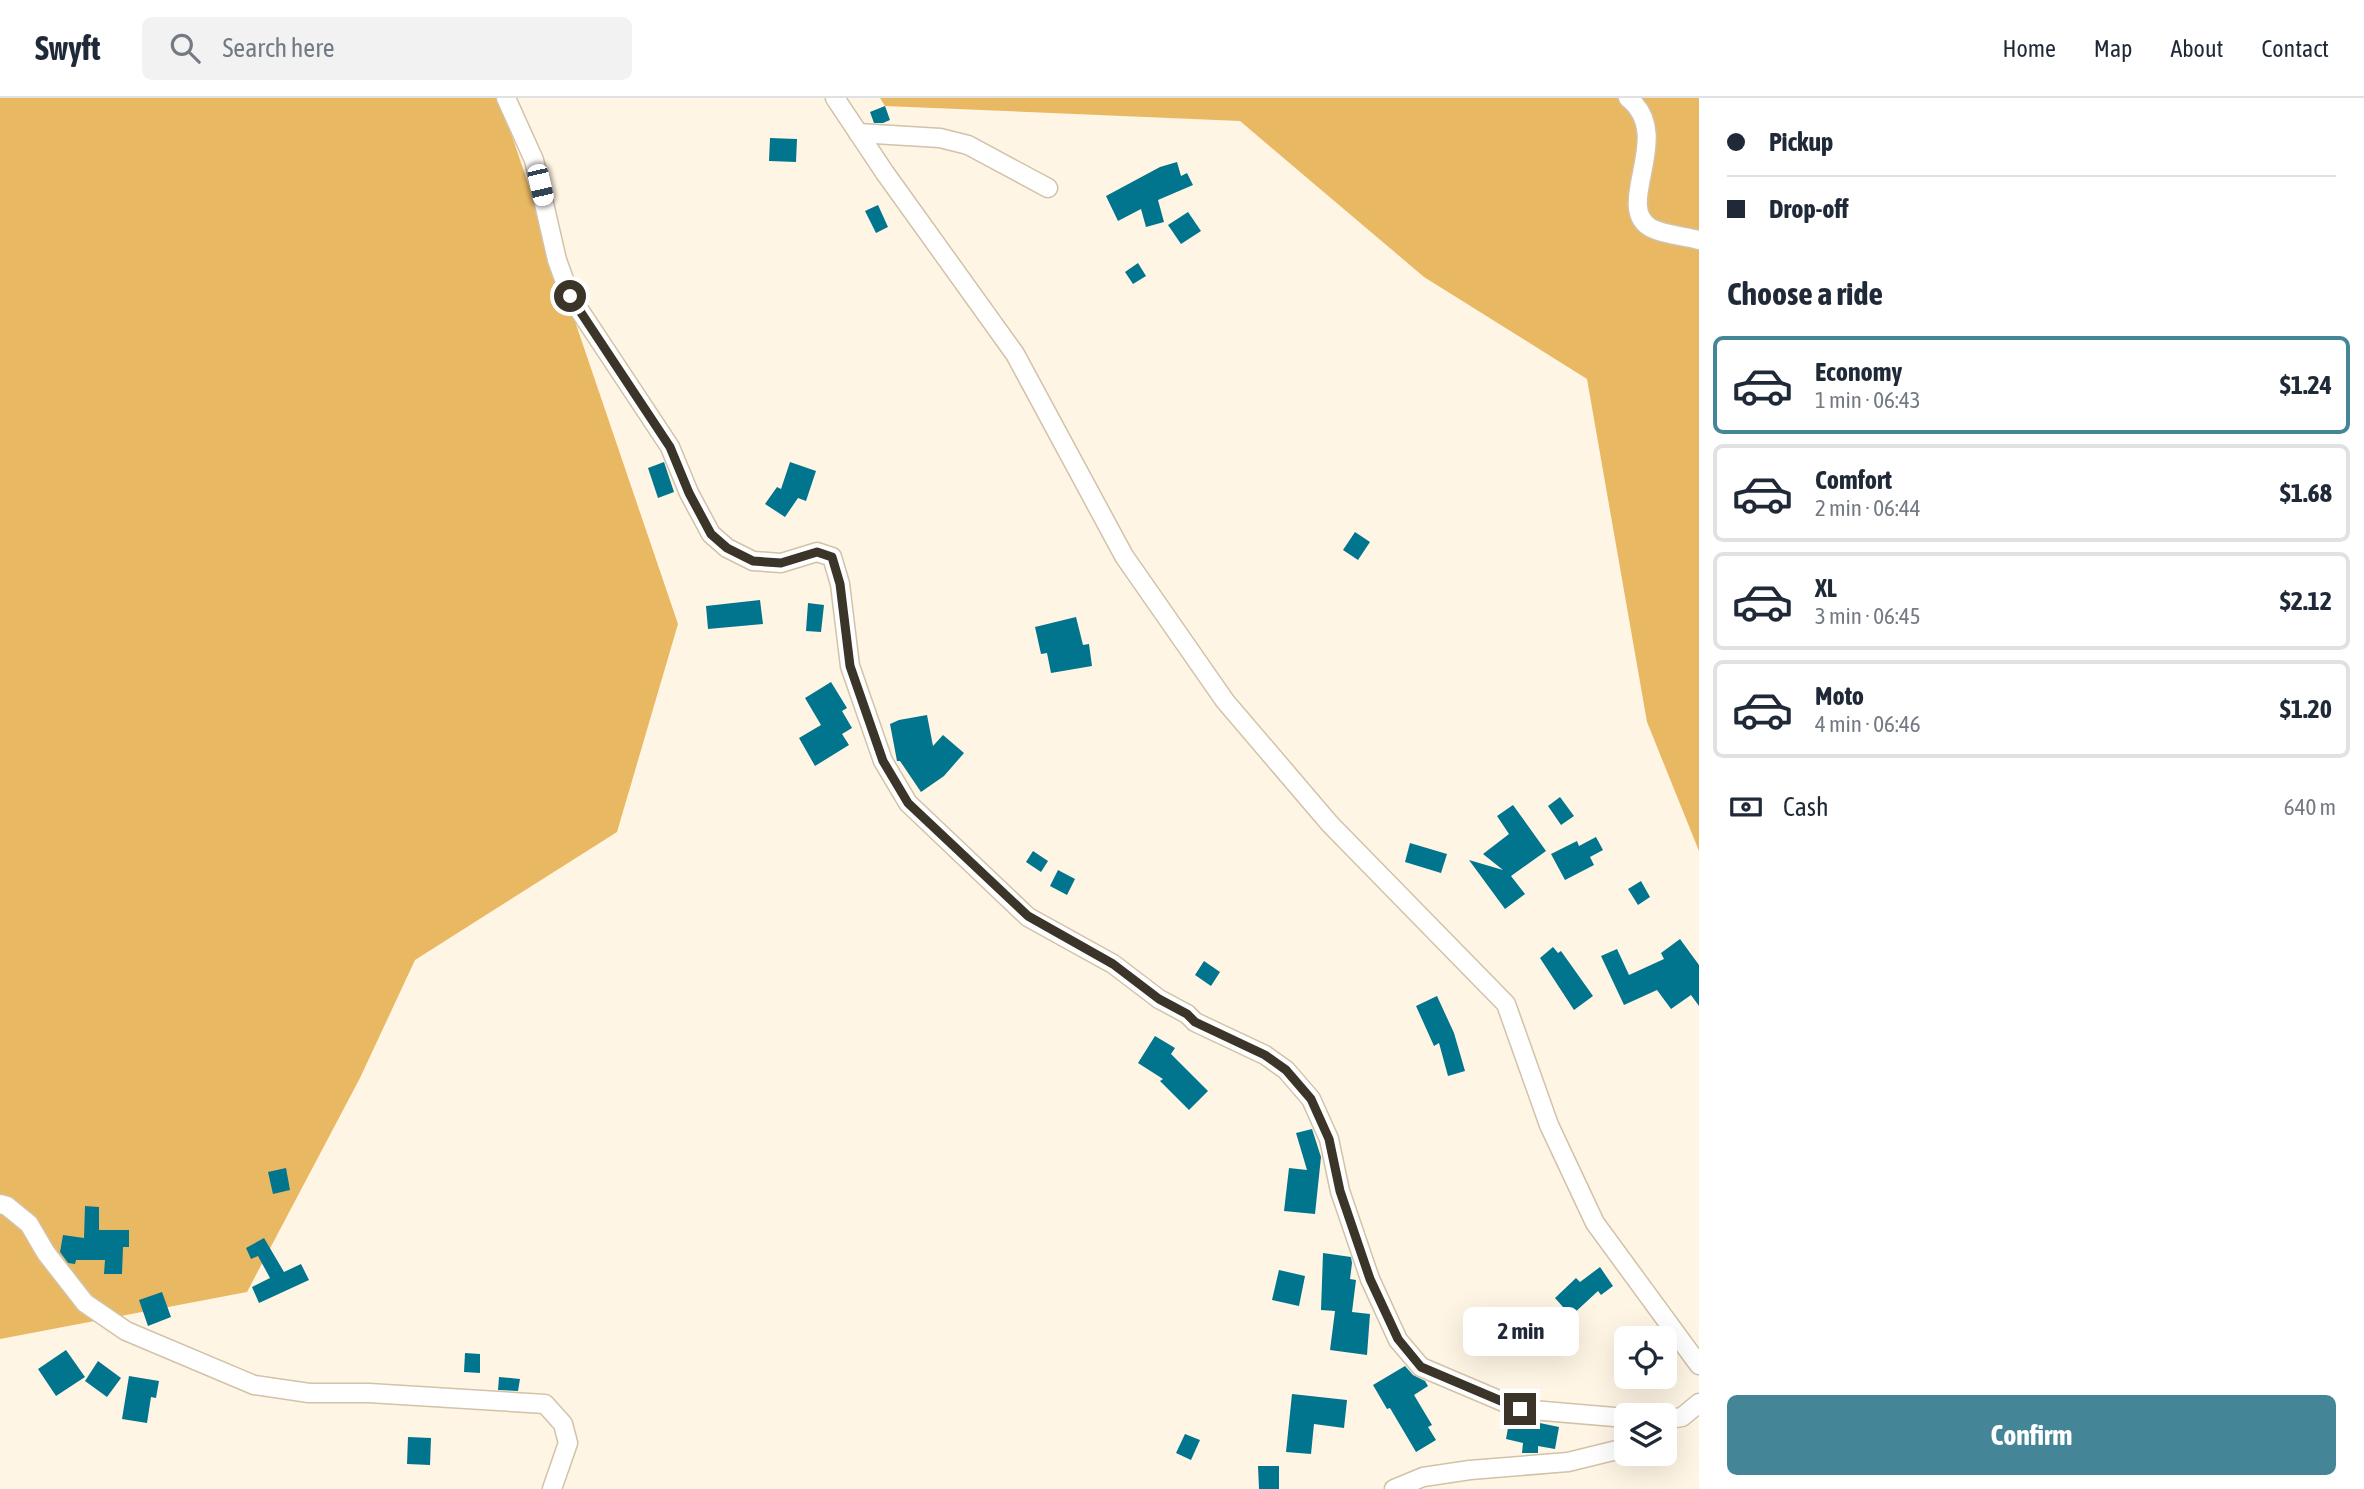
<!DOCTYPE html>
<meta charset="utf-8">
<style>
:root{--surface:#fff;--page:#f2f2f3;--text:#1f2937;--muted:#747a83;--line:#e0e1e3;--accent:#448598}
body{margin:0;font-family:"Asap Condensed",sans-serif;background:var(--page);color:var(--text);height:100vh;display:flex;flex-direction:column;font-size:26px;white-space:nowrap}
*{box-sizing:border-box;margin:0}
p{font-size:23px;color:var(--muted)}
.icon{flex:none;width:38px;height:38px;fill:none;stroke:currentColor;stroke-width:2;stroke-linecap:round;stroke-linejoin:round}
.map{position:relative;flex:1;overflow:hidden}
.side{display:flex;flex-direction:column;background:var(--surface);width:665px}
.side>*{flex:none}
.banner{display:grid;align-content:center;height:154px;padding:0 28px;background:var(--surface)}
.buttons{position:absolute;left:1614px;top:1228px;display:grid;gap:14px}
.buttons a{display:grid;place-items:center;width:63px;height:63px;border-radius:10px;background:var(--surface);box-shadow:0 7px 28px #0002;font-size:35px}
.end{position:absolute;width:32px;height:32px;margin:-16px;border:9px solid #3a3429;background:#fff;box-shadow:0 0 0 4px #fff}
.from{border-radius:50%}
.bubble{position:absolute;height:49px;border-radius:10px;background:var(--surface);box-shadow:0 7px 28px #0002;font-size:23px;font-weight:700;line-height:49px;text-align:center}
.car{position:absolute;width:21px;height:42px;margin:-21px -10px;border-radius:9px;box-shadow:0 0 5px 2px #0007;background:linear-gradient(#fff 24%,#345 0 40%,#fff 0 76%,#345 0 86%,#fff 0)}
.banner b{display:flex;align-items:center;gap:24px;height:66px;font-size:26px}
.banner b+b{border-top:2px solid var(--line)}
.banner i{width:18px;height:18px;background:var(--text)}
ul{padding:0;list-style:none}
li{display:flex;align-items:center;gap:21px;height:98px;margin:0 14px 10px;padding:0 14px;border:4px solid var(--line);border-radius:10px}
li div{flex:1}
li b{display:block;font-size:26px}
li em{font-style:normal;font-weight:700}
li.current{border-color:var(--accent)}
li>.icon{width:63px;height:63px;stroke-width:1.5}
h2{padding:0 28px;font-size:32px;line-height:84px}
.pay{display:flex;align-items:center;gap:18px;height:77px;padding:0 28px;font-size:26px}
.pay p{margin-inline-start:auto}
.cta{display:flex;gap:14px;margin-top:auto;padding:14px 28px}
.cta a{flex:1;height:80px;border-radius:10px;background:var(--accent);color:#fff;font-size:28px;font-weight:700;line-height:80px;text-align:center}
header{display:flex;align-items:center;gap:42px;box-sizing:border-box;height:98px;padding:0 35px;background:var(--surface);border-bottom:2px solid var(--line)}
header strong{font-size:33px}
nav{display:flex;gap:38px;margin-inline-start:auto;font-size:24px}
.search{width:490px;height:63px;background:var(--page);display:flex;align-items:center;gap:18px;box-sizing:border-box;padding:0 24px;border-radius:10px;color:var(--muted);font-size:26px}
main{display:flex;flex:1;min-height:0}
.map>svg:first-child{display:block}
</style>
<header>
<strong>Swyft</strong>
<div class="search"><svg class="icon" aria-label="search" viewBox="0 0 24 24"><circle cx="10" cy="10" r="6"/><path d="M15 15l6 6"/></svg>Search here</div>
<nav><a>Home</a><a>Map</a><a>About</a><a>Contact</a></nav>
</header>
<main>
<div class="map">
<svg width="1699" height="1391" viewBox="0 0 1699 1391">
<rect width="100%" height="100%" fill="#fff5e4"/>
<g fill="#e9b863">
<path d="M 0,0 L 499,0 L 678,526 L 617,734 L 415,862 L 360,980 L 247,1194 L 0,1241 Z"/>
<path d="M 880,0 L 1699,0 L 1699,753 L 1647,624 L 1587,281 L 1424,179 L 1240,23 L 885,8 Z"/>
</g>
<g fill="#00758d">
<path d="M 885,8 L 890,22 L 883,25 L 874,25 L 870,14 Z"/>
<path d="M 770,40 L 797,41 L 796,64 L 769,63 Z"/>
<path d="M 1177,64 L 1181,78 L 1187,75 L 1193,87 L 1158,102 L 1164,124 L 1146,129 L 1141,111 L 1118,123 L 1106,98 L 1160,69 Z"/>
<path d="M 878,107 L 888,129 L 876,135 L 865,113 Z"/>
<path d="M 1188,114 L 1201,133 L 1181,146 L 1168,127 Z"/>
<path d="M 1138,165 L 1146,178 L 1133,186 L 1125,174 Z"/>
<path d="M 664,364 L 674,394 L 658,400 L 648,370 Z"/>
<path d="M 790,364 L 816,373 L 806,403 L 798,400 L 785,419 L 765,406 L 777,389 L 781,391 Z"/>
<path d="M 1355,434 L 1370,444 L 1358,462 L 1343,452 Z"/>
<path d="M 760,502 L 763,526 L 708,531 L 706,508 Z"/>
<path d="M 808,505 L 824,507 L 821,534 L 806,533 Z"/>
<path d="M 1076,519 L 1083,547 L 1089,546 L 1092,568 L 1051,575 L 1047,555 L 1041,556 L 1035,529 Z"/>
<path d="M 831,584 L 847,610 L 842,613 L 852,630 L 842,636 L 849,647 L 815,668 L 799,640 L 821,627 L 805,600 Z"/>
<path d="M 927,617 L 933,648 L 943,637 L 964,655 L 944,678 L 921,694 L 900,663 L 897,663 L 890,626 L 899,622 Z"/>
<path d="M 1560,699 L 1574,718 L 1561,727 L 1548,708 Z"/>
<path d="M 1513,707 L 1546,753 L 1511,778 L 1525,796 L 1505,811 L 1469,762 L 1503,772 L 1483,756 L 1509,736 L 1497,718 Z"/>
<path d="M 1596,739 L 1603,752 L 1590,759 L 1594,767 L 1565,782 L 1551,756 L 1577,743 L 1579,748 Z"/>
<path d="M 1410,745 L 1447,756 L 1441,775 L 1405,764 Z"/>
<path d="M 1033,753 L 1048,763 L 1041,774 L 1026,764 Z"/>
<path d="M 1058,772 L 1075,781 L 1067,797 L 1050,788 Z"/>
<path d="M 1641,783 L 1650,799 L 1638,807 L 1628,791 Z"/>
<path d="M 1680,841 L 1699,867 L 1699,908 L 1691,897 L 1671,911 L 1657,892 L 1624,907 L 1601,858 L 1617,851 L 1629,877 L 1664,861 L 1661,855 Z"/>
<path d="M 1553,849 L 1558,855 L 1561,853 L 1593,898 L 1574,912 L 1540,860 Z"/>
<path d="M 1204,863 L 1220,874 L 1211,888 L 1195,877 Z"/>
<path d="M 1437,898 L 1454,935 L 1465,973 L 1448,978 L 1439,945 L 1434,948 L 1416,908 Z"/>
<path d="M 1155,938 L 1175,950 L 1171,956 L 1208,993 L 1189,1012 L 1160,983 L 1163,981 L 1138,965 Z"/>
<path d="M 1312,1031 L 1321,1059 L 1315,1116 L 1284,1113 L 1289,1070 L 1307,1072 L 1296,1035 Z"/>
<path d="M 286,1070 L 290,1092 L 273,1096 L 268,1074 Z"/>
<path d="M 85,1108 L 99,1109 L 99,1132 L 129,1132 L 129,1149 L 123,1149 L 122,1176 L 104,1176 L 105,1162 L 76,1162 L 75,1166 L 68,1165 L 60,1154 L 63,1137 L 84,1140 Z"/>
<path d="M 264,1140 L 284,1174 L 301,1166 L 309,1182 L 259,1205 L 252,1189 L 270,1180 L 258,1158 L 251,1161 L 246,1150 Z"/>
<path d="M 1323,1155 L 1351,1159 L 1352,1165 L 1350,1181 L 1356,1182 L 1352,1214 L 1370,1216 L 1367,1257 L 1330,1252 L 1335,1213 L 1321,1212 Z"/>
<path d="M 1600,1169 L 1613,1188 L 1601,1197 L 1598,1193 L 1571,1218 L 1555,1200 L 1576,1180 L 1580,1184 Z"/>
<path d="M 1279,1172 L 1305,1178 L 1299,1208 L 1272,1202 Z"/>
<path d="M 162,1194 L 171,1219 L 148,1228 L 139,1202 Z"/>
<path d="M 66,1252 L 85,1279 L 56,1298 L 38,1271 Z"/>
<path d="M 465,1255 L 480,1256 L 480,1275 L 464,1274 Z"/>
<path d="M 98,1263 L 121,1280 L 107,1299 L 85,1283 Z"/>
<path d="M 1405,1268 L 1413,1277 L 1425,1283 L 1428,1288 L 1414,1297 L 1432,1327 L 1428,1329 L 1436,1342 L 1416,1354 L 1390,1310 L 1387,1311 L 1373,1287 Z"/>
<path d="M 129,1278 L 159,1283 L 156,1300 L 151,1299 L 147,1325 L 122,1321 Z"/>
<path d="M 499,1279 L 520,1281 L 518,1293 L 498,1292 Z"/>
<path d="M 1292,1296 L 1347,1302 L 1344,1330 L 1314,1326 L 1311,1356 L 1286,1354 Z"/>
<path d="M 1510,1319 L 1559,1329 L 1555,1351 L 1538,1348 L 1538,1355 L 1522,1355 L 1523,1345 L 1506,1341 Z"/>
<path d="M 1185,1336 L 1200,1342 L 1191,1362 L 1176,1355 Z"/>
<path d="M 408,1339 L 431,1340 L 430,1367 L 407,1366 Z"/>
<path d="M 1258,1368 L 1279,1368 L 1279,1391 L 1259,1391 Z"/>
</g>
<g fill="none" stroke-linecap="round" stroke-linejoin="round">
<g stroke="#d2c2a8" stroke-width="21">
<g id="minor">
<path d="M 506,0 L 534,62 L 557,162 L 570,198 L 670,349 L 689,395 L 711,436 L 727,450 L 753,463 L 781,465 L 817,454 L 832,459 L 840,486 L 850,568 L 883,663 L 908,705 L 1028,819 L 1113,866 L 1159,901 L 1187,916 L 1195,924 L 1265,957 L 1286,972 L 1311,1001 L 1329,1041 L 1340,1093 L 1370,1181 L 1398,1242 L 1421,1269 L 1520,1311 L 1626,1320"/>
<path d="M 835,0 L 885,75 L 1015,256 L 1124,458 L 1225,603 L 1330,726 L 1506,906 L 1549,1027 L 1595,1125 L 1699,1267"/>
<path d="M 1628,0 C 1676,38 1612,108 1651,130 C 1665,137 1684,138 1699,142"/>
<path d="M 858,35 L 940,40 L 968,47 L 1048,90"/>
<path d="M 0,1106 L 7,1108 L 29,1126 L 46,1155 L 85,1205 L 126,1233 L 254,1287 L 309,1295 L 369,1295 L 545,1306 L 563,1326 L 568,1345 L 552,1391"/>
<path d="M 1664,1322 L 1682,1319 L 1699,1305"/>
<path d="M 1394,1391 L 1423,1379 L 1470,1372 L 1568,1364 L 1621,1351 L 1626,1348"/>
</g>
</g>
<use href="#minor" stroke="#fff" stroke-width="18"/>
</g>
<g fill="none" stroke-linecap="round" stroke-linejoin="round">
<path stroke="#3a3429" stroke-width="9" d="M 570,198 L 670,349 L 689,395 L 711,436 L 727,450 L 753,463 L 781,465 L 817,454 L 832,459 L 840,486 L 850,568 L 883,663 L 908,705 L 1028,818 L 1113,866 L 1159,901 L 1187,916 L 1195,924 L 1265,957 L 1286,972 L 1311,1001 L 1329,1041 L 1340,1093 L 1370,1181 L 1398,1241 L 1421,1269 L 1520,1311"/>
</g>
</svg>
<div class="buttons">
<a><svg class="icon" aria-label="locate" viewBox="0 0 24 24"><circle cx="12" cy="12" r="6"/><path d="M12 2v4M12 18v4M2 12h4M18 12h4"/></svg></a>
<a><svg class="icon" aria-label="layers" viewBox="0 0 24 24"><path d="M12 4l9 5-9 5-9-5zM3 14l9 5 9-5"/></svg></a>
</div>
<i class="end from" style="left:570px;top:198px"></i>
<i class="end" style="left:1520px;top:1311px"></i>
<div class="bubble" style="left:1463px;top:1209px;width:116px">2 min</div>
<i class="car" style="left:540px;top:87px;rotate:167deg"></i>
</div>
<section class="side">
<div class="banner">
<b><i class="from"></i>Pickup</b>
<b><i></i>Drop-off</b>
</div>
<h2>Choose a ride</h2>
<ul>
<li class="current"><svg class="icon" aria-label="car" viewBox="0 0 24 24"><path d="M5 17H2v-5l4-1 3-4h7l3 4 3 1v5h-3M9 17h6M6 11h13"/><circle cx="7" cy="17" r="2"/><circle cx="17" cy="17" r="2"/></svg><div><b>Economy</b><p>1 min · 06:43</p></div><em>$1.24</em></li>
<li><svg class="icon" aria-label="car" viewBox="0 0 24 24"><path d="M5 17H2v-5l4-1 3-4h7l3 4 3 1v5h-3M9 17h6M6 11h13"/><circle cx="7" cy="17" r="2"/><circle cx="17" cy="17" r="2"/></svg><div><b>Comfort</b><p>2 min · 06:44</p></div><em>$1.68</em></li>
<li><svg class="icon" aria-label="car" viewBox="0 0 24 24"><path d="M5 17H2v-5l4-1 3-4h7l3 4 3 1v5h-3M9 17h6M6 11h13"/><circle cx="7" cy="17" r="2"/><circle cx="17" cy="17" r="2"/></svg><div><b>XL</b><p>3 min · 06:45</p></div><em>$2.12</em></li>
<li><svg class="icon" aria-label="car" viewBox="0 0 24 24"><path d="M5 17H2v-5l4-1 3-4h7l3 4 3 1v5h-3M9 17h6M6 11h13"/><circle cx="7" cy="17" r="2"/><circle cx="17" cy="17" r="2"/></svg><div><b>Moto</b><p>4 min · 06:46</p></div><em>$1.20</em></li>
</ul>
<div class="pay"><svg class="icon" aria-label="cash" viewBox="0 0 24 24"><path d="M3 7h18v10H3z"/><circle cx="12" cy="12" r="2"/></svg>Cash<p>640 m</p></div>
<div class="cta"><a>Confirm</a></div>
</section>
</main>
